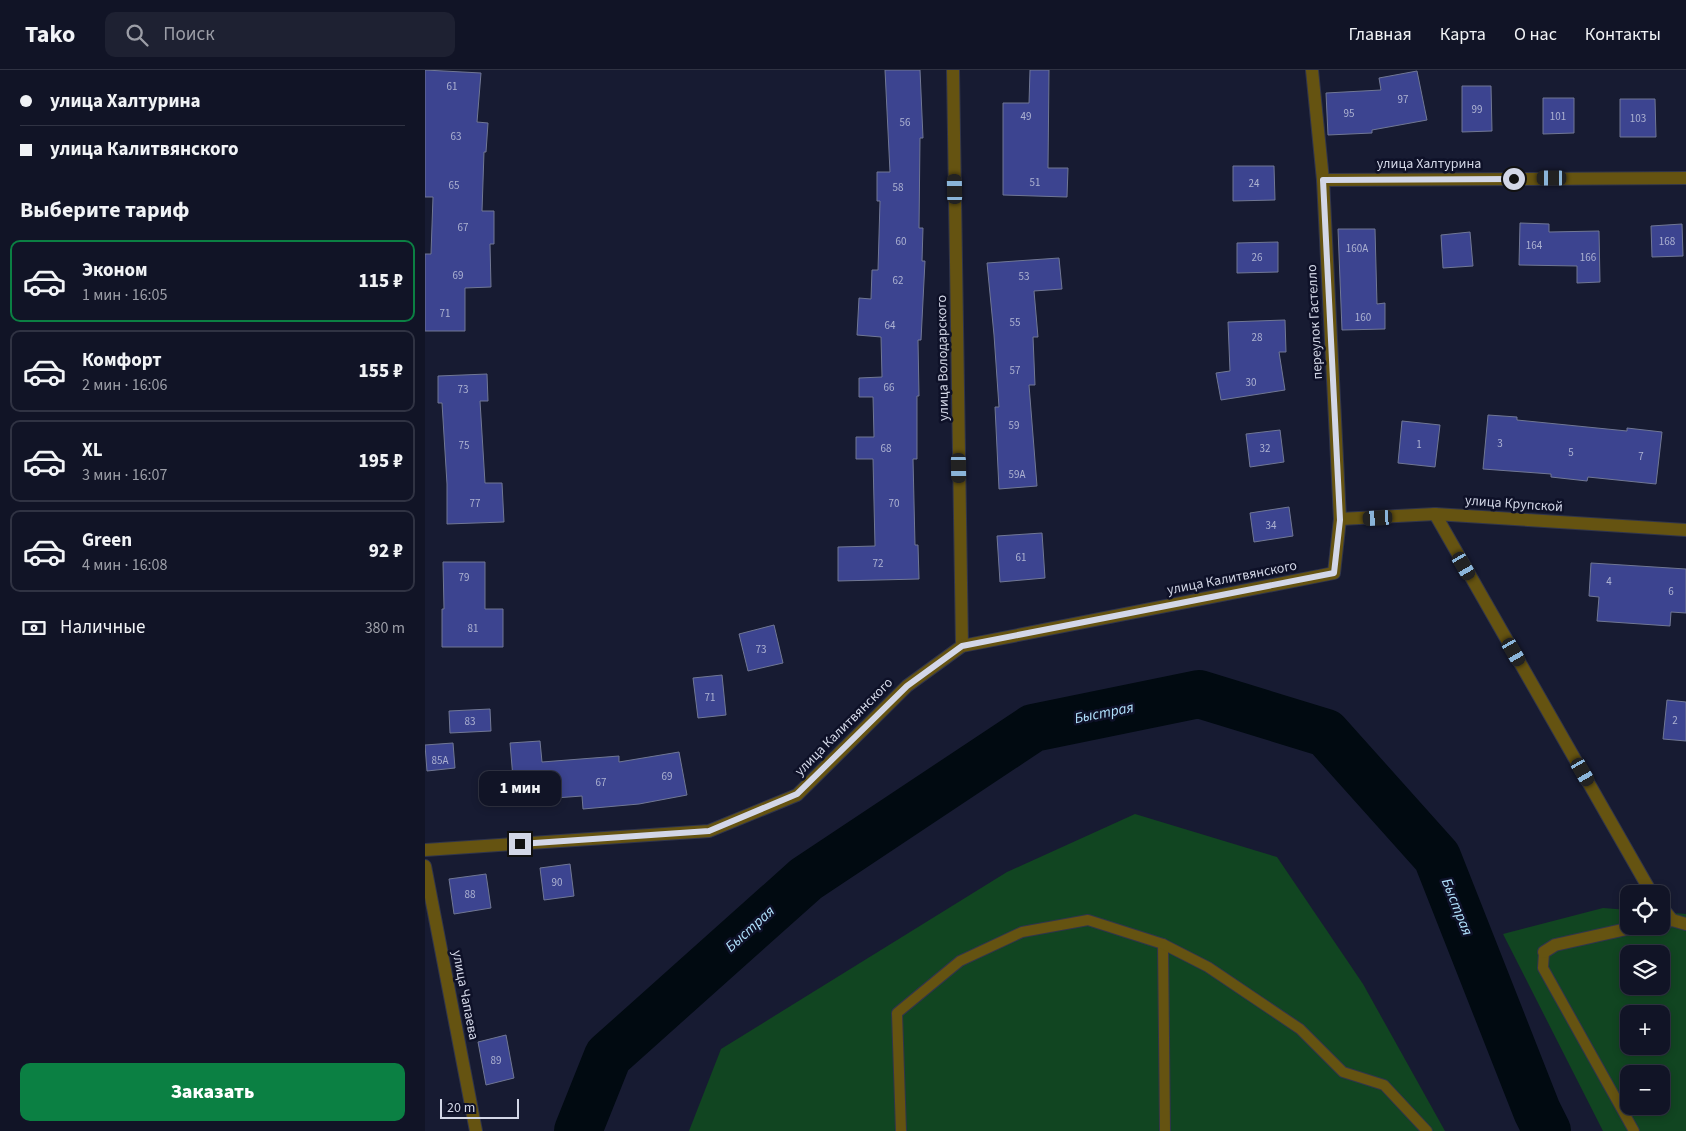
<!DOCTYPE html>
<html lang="ru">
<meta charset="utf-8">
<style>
:root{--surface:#111426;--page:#1e2132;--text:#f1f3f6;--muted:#9c9ea7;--line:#303343;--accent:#0b8043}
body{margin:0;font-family:"Source Sans 3",sans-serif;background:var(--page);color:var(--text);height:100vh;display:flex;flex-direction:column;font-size:19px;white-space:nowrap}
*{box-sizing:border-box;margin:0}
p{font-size:16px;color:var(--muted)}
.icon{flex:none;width:28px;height:28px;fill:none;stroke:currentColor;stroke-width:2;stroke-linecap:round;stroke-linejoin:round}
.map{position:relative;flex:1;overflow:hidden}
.side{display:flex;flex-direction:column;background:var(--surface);width:425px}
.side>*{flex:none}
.hud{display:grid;align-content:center;height:110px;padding:0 20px;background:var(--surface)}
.tools{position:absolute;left:1195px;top:815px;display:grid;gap:10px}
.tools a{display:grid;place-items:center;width:50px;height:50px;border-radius:10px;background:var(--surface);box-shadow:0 2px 8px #0003,0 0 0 1px var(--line);font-size:25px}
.scale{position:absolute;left:15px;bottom:12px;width:79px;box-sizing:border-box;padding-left:5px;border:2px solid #d3d7e7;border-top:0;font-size:14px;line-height:18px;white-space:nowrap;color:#d3d7e7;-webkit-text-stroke:4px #0e1128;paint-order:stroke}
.end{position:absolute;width:22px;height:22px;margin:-11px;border:6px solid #d3d7e7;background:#111;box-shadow:0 0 0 2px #111}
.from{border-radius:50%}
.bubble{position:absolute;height:35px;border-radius:10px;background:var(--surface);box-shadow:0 2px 8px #0003,0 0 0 1px var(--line);font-size:16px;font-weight:800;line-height:35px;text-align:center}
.car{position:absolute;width:15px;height:30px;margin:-15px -8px;border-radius:6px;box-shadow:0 0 4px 1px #0007;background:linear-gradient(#222 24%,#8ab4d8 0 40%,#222 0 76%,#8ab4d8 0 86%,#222 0)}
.hud b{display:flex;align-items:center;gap:18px;height:48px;font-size:19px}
.hud b+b{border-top:1px solid var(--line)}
.hud i{width:12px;height:12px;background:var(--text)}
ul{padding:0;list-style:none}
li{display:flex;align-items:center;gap:15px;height:82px;margin:0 10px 8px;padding:0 10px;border:2px solid var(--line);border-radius:10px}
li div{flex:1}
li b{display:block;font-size:19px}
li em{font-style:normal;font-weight:800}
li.selected{border-color:var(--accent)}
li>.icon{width:45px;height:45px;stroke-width:1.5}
h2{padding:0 20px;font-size:22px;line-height:60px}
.pay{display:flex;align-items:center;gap:12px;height:55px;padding:0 20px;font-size:19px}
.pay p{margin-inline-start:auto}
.button{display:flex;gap:10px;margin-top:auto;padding:10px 20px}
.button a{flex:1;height:58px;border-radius:10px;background:var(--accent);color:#fff;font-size:20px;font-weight:800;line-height:58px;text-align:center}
header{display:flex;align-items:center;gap:30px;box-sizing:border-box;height:70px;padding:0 25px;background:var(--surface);border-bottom:1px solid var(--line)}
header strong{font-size:24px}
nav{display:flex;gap:28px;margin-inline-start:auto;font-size:18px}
.search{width:350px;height:45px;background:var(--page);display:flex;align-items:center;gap:12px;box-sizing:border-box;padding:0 18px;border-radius:10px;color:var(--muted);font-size:19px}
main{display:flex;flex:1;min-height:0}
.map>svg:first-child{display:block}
</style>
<header>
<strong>Tako</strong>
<div class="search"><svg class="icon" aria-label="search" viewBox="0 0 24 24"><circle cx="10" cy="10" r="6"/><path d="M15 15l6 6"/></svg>Поиск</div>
<nav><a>Главная</a><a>Карта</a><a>О нас</a><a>Контакты</a></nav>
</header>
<main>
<section class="side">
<div class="hud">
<b><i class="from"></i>улица Халтурина</b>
<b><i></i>улица Калитвянского</b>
</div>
<h2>Выберите тариф</h2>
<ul>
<li class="selected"><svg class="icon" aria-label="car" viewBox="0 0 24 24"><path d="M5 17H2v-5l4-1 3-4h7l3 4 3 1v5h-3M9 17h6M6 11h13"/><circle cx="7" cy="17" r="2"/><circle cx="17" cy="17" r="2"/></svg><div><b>Эконом</b><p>1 мин · 16:05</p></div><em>115 ₽</em></li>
<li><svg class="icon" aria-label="car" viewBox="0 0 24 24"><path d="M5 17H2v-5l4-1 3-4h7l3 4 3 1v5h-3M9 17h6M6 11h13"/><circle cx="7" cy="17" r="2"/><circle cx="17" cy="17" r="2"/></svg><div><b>Комфорт</b><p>2 мин · 16:06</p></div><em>155 ₽</em></li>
<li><svg class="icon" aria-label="car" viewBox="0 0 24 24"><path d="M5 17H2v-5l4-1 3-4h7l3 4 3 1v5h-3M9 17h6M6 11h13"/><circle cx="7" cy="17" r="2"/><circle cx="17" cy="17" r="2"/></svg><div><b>XL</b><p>3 мин · 16:07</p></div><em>195 ₽</em></li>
<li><svg class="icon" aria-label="car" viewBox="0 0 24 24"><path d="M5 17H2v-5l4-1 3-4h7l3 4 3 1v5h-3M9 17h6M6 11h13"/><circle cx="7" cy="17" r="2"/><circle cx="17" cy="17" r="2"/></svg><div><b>Green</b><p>4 мин · 16:08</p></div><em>92 ₽</em></li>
</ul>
<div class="pay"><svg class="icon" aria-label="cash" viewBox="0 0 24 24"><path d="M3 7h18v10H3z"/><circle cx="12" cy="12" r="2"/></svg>Наличные<p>380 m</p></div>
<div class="button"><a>Заказать</a></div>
</section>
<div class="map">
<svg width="1261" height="1061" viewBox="0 0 1261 1061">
<rect width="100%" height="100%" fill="#171b32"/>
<g fill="#114521" fill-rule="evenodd">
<path d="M 710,744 L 852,787 L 938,914 L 1020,1061 L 264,1061 L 296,979 L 582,802 Z"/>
<path d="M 1178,838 L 1204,840 L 1204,856 L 1236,856 L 1236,842 L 1261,844 L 1261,1061 L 1178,1061 L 1078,864 ZM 1204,884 L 1236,884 L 1236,916 L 1204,916 ZM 1204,944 L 1236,944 L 1236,976 L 1204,976 ZM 1204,1004 L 1236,1004 L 1236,1036 L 1204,1036 Z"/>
</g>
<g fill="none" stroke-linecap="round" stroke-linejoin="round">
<path stroke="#010a11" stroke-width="48" d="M 153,1061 L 183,986 L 381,809 L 608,658 L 774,624 L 901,663 L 1012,787 L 1112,1041 L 1122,1061"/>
</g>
<g fill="#3c4490" stroke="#707794">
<path d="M 0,0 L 56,3 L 52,52 L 63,53 L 61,82 L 59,82 L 57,141 L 69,141 L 69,174 L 65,174 L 66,217 L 40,218 L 40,261 L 0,261 L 0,184 L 6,184 L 8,127 L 0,127 Z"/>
<path d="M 460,0 L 495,0 L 498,68 L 495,68 L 494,158 L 498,158 L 497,191 L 500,191 L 496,270 L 493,270 L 494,326 L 492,326 L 492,389 L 488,389 L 490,475 L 493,475 L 494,509 L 413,511 L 413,477 L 450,476 L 448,389 L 431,389 L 431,367 L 449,367 L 448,327 L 434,327 L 434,308 L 457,307 L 456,267 L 432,265 L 434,228 L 446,229 L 447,200 L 453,200 L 455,131 L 452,131 L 452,102 L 465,102 Z"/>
<path d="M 605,0 L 624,0 L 623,98 L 643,98 L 642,127 L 578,125 L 578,33 L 604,33 Z"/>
<path d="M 992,1 L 1002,50 L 947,60 L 947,63 L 903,65 L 901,23 L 956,20 L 954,8 Z"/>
<path d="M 1037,16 L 1066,16 L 1067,61 L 1037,62 Z"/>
<path d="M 1118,28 L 1149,28 L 1149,63 L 1118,64 Z"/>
<path d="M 1195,29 L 1230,29 L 1231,67 L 1195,67 Z"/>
<path d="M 808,96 L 849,96 L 850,130 L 808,131 Z"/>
<path d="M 1095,153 L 1124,154 L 1124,162 L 1174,161 L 1175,212 L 1152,213 L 1152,196 L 1094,195 Z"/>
<path d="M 1257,154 L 1258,186 L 1227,187 L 1226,156 Z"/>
<path d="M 913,159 L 950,159 L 952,234 L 960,233 L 960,259 L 917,260 Z"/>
<path d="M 1045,162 L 1048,196 L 1018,198 L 1016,165 Z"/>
<path d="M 853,172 L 853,202 L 812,203 L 812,173 Z"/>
<path d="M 634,188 L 637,219 L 609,221 L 613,267 L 608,267 L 610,315 L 604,315 L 612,416 L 574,419 L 570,337 L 574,337 L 569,265 L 562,193 Z"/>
<path d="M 860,250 L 861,282 L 854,282 L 860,320 L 796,330 L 791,303 L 805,301 L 803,252 Z"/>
<path d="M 62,304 L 63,331 L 55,331 L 60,413 L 77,413 L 79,452 L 22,454 L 22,414 L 17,333 L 13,333 L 13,306 Z"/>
<path d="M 1063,345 L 1092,347 L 1092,350 L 1202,361 L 1202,358 L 1237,362 L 1231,414 L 1163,407 L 1162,411 L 1126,407 L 1126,404 L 1058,399 Z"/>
<path d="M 977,351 L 1015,355 L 1010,397 L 973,393 Z"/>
<path d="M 855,360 L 859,392 L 825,397 L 821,364 Z"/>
<path d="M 864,437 L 868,466 L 829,472 L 825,443 Z"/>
<path d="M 617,463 L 620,508 L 575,512 L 572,466 Z"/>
<path d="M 18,492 L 60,492 L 60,539 L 78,539 L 78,577 L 17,577 L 17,539 L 19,539 Z"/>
<path d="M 1166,493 L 1261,499 L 1261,543 L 1246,542 L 1245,556 L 1172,551 L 1174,527 L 1164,526 Z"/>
<path d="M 349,555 L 358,593 L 323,601 L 314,564 Z"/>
<path d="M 297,605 L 301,645 L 273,648 L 268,608 Z"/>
<path d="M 1242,630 L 1261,632 L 1261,671 L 1238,669 Z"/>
<path d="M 65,639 L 66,661 L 25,663 L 24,641 Z"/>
<path d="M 115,671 L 117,692 L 194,686 L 194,692 L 254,682 L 262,725 L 214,734 L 158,739 L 157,726 L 90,731 L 85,673 Z"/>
<path d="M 28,673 L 30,698 L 2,701 L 0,675 Z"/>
<path d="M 145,794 L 149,826 L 119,830 L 115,798 Z"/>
<path d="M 61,804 L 66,838 L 29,844 L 24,809 Z"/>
<path d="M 81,965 L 89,1008 L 61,1015 L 53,972 Z"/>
</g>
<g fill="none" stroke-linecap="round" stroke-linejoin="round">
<g stroke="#31354b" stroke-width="12">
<g id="service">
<path d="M 738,874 L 740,1061"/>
<path d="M 1119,882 L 1118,898 L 1209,1061"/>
<path d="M 476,1061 L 472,943 L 535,891 L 597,862 L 663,850 L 738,874 L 783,897 L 875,959 L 918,1002 L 959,1015 L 1002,1061"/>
</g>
</g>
<g stroke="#31354b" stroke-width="14">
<g id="minor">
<path d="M 528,0 L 537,576"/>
<path d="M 898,110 L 1261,108"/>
<path d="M 1010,444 L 1227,824"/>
<path d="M 915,449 L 1010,444 L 1261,460"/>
<path d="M 0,780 L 284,761 L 372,725 L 482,616 L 537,576 L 909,503 L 915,449 L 898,110 L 887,0"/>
<path d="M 0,796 L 51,1061"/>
<path d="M 1236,836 L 1247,850"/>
<path d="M 1236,852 L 1247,850 L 1261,854"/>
<path d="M 1119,882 L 1130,875 L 1215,856"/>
</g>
</g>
<use href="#service" stroke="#655311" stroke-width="10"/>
<use href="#minor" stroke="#655311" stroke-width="12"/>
</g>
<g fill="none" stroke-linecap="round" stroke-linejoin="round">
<path stroke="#d3d7e7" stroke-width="6" d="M 95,774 L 284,761 L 372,724 L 482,616 L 537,576 L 909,503 L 915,450 L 898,110 L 1089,109"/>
</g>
<g text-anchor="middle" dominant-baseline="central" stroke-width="5" stroke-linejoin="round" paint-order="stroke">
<g font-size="11" fill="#adb2d1">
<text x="27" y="16">61</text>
<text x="978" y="29">97</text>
<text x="1052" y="39">99</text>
<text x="924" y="43">95</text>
<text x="601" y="46">49</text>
<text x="1133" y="46">101</text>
<text x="1213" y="48">103</text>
<text x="480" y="52">56</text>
<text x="31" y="66">63</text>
<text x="610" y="112">51</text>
<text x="829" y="113">24</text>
<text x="29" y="115">65</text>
<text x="473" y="117">58</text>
<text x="38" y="157">67</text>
<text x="476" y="171">60</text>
<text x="1242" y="171">168</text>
<text x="1109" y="175">164</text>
<text x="932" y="178">160А</text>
<text x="832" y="187">26</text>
<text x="1163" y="187">166</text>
<text x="33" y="205">69</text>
<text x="599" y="206">53</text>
<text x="473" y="210">62</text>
<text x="20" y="243">71</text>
<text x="938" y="247">160</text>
<text x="590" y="252">55</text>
<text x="465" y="255">64</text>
<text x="832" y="267">28</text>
<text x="590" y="300">57</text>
<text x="826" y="312">30</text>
<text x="464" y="317">66</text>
<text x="38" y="319">73</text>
<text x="589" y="355">59</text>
<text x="1075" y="373">3</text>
<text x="994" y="374">1</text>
<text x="39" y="375">75</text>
<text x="461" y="378">68</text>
<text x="840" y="378">32</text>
<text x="1146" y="382">5</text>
<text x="1216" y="386">7</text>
<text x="592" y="404">59А</text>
<text x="50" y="433">77</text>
<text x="469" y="433">70</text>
<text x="846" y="455">34</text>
<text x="596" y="487">61</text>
<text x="453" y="493">72</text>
<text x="39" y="507">79</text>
<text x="1184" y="511">4</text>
<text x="1246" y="521">6</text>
<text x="48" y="558">81</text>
<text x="336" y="579">73</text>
<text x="285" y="627">71</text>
<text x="1250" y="650">2</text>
<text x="45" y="651">83</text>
<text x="15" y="690">85А</text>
<text x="242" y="706">69</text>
<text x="176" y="712">67</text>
<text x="132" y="812">90</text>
<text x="45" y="824">88</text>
<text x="71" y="990">89</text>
</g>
<g font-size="14" fill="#d3d7e7" stroke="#0e1128">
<text x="1004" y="94">улица Халтурина</text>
<text transform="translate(890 252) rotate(-93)">переулок Гастелло</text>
<text transform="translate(518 288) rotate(-91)">улица Володарского</text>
<text transform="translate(1089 434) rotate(4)">улица Крупской</text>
<text transform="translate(807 508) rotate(-11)">улица Калитвянского</text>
<text transform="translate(419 657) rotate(-45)">улица Калитвянского</text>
<text transform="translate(40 925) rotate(79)">улица Чапаева</text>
</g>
<g font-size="15" font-style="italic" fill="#b1e1fd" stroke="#0e1128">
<text transform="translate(679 643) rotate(-11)">Быстрая</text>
<text transform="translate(1032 837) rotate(68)">Быстрая</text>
<text transform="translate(325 859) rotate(-42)">Быстрая</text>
</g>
</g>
</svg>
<div class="tools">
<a><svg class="icon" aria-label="locate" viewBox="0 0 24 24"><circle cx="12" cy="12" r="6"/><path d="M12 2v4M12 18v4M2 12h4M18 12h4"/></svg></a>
<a><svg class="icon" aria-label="layers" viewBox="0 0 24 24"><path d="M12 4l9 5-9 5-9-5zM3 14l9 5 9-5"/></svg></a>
<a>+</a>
<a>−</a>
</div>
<div class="scale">20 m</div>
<i class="end from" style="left:1089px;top:109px"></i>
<i class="end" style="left:95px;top:774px"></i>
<div class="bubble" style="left:54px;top:701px;width:82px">1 мин</div>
<i class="car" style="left:1127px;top:108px;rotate:270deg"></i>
<i class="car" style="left:530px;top:119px;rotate:359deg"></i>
<i class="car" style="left:534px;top:398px;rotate:179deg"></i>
<i class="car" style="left:953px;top:448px;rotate:267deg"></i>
<i class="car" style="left:1039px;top:496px;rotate:150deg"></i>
<i class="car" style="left:1089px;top:582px;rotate:150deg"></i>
<i class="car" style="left:1158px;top:702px;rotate:150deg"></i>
</div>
</main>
